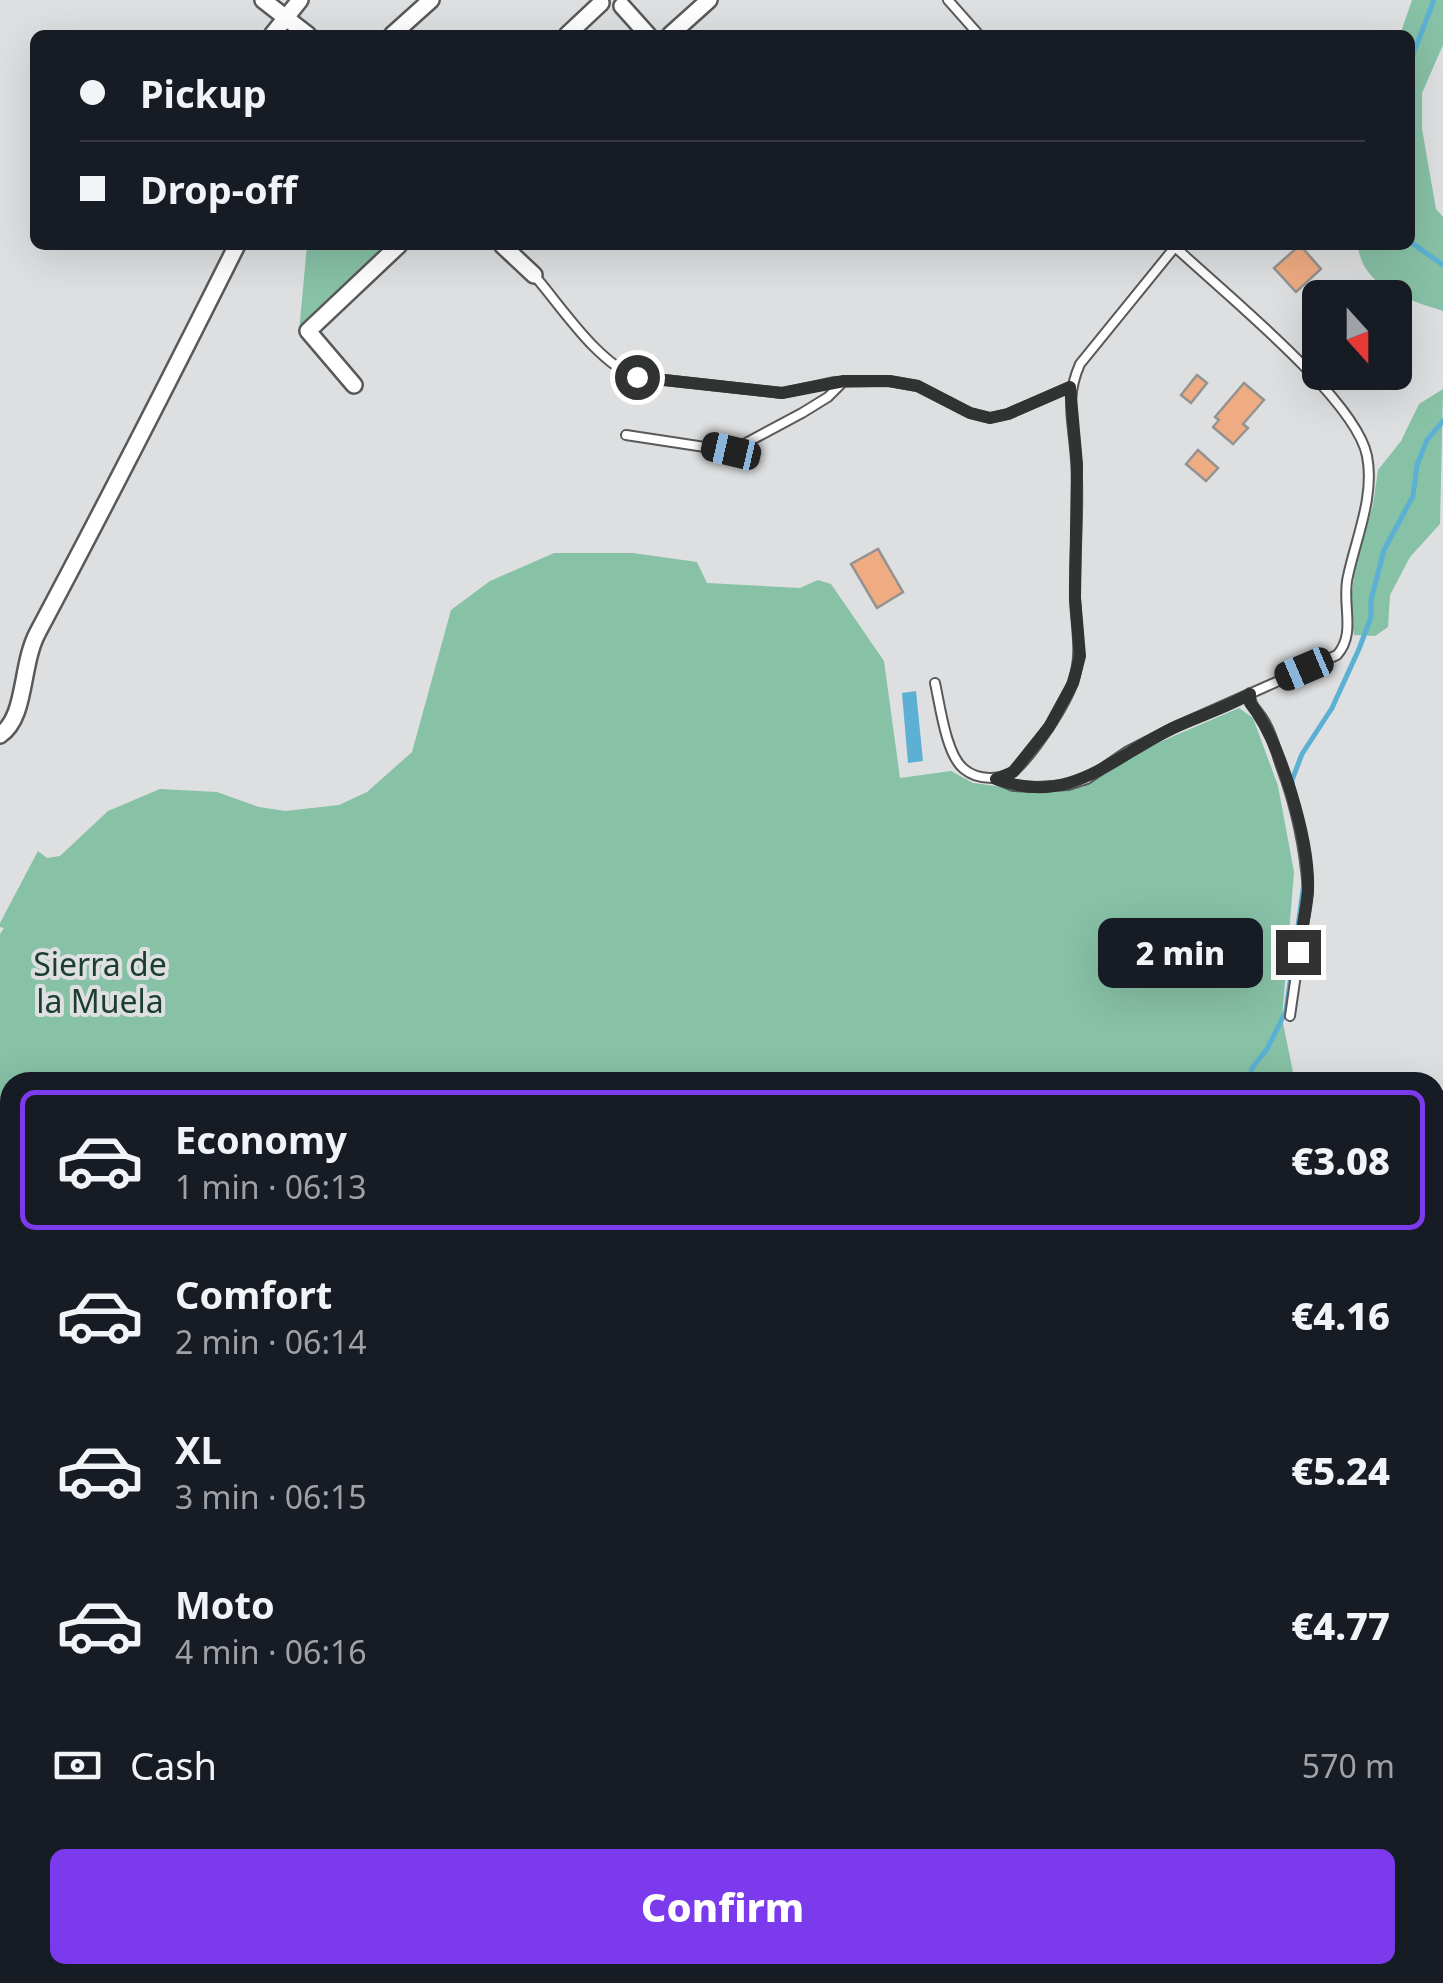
<!DOCTYPE html>
<meta charset="utf-8">
<style>
:root{--surface:#171b24;--page:#20242c;--text:#f1f3f6;--muted:#9ea1a6;--line:#363941;--accent:#7c3aed}
body{margin:0;font-family:"Noto Sans",sans-serif;background:var(--page);color:var(--text);height:100vh;display:flex;flex-direction:column;font-size:38px;white-space:nowrap}
*{box-sizing:border-box;margin:0}
p{font-size:32px;color:var(--muted)}
.icon{flex:none;width:55px;height:55px;fill:none;stroke:currentColor;stroke-width:2;stroke-linecap:round;stroke-linejoin:round}
.map{position:relative;flex:1;overflow:hidden}
.drawer{position:absolute;left:0px;top:1072px;width:1445px;height:912px;display:flex;flex-direction:column;background:var(--surface);border-radius:30px 30px 0 0;box-shadow:0 10px 40px #0002}
.drawer>*{flex:none}
.top-card{position:absolute;left:30px;top:30px;width:1385px;height:220px;border-radius:15px;box-shadow:0 10px 40px #0002;display:grid;align-content:center;height:220px;padding:0 50px;background:var(--surface)}
.needle{width:65px;rotate:159deg}
.controls{position:absolute;left:1302px;top:280px;display:grid;gap:20px}
.controls a{display:grid;place-items:center;width:110px;height:110px;border-radius:15px;background:var(--surface);box-shadow:0 10px 40px #0002;font-size:50px}
.end{position:absolute;width:45px;height:45px;margin:-22px;border:12px solid #313232;background:#fff;box-shadow:0 0 0 5px #fff}
.from{border-radius:50%}
.bubble{position:absolute;height:70px;border-radius:15px;background:var(--surface);box-shadow:0 10px 40px #0002;font-size:32px;font-weight:800;line-height:70px;text-align:center}
.car{position:absolute;width:30px;height:60px;margin:-30px -15px;border-radius:12px;box-shadow:0 0 8px 2px #0007;background:linear-gradient(#222 24%,#8ab4d8 0 40%,#222 0 76%,#8ab4d8 0 86%,#222 0)}
.top-card b{display:flex;align-items:center;gap:35px;height:95px;font-size:38px}
.top-card b+b{border-top:2px solid var(--line)}
.top-card i{width:25px;height:25px;background:var(--text)}
ul{padding:18px 0 0;list-style:none}
li{display:flex;align-items:center;gap:30px;height:140px;margin:0 20px 15px;padding:0 30px;border:5px solid transparent;border-radius:15px}
li div{flex:1}
li b{display:block;font-size:38px}
li em{font-style:normal;font-weight:800}
li.active{border-color:var(--accent)}
li>.icon{width:90px;height:90px;stroke-width:1.5}
.pay{display:flex;align-items:center;gap:25px;height:110px;padding:0 50px;font-size:38px}
.pay p{margin-inline-start:auto}
.cta{display:flex;gap:20px;margin-top:auto;padding:20px 50px}
.cta a{flex:1;height:115px;border-radius:15px;background:var(--accent);color:#fff;font-size:40px;font-weight:800;line-height:115px;text-align:center}
.map>svg:first-child{display:block}
</style>
<div class="map">
<svg width="1443" height="1983" viewBox="0 0 1443 1983">
<rect width="100%" height="100%" fill="#dedfe0"/>
<g fill="#87c1a6">
<path d="M 1412,0 L 1443,0 L 1443,45 L 1422,93 L 1422,129 L 1436,209 L 1443,217 L 1443,311 C 1409,300 1361,287 1358,245 L 1410,245 L 1410,35 L 1400,35 Z"/>
<path d="M 307,245 L 393,245 L 299,332 Z"/>
<path d="M 1443,389 L 1440,524 L 1410,557 L 1390,595 L 1388,627 L 1375,636 L 1354,635 L 1350,608 L 1356,562 L 1373,505 L 1378,470 L 1401,441 L 1419,404 Z"/>
<path d="M 554,553 L 633,553 L 697,562 L 707,583 L 800,588 L 818,580 L 831,584 L 884,661 L 900,778 L 951,771 L 973,783 L 1035,791 L 1083,787 L 1139,751 L 1239,708 L 1253,718 L 1278,786 L 1294,872 L 1282,1018 L 1295,1082 L 10,1082 L 10,1975 L 1435,1975 L 1435,1161 L 1443,1157 L 1443,1983 L 0,1983 L 0,934 L 4,928 L 0,927 L 0,923 L 38,851 L 47,858 L 60,856 L 108,811 L 160,789 L 217,792 L 259,807 L 285,811 L 339,805 L 367,792 L 412,752 L 451,610 L 490,581 Z"/>
</g>
<path fill="#5bb0d3" d="M 916,691 L 923,761 L 908,763 L 902,693 Z"/>
<g fill="none" stroke-linecap="round" stroke-linejoin="round">
<g stroke="#5bb0d3" stroke-width="5">
<path d="M 1410,62 L 1434,0"/>
<path d="M 1410,238 L 1412,243 L 1443,265"/>
<path d="M 1294,797 L 1292,780 L 1302,754 L 1332,708 L 1359,649 L 1371,617 L 1371,600 L 1384,550 L 1413,496 L 1417,465 L 1427,440 L 1443,421"/>
<path d="M 1250,1082 L 1252,1068 L 1267,1049 L 1286,1011 L 1304,883"/>
<path d="M 1367,1975 L 1370,1983"/>
</g>
</g>
<g fill="#efac82" stroke="#959392" stroke-width="2.5">
<path d="M 1300,245 L 1321,269 L 1296,292 L 1274,268 Z"/>
<path d="M 1197,375 L 1207,383 L 1191,403 L 1181,395 Z"/>
<path d="M 1244,383 L 1264,400 L 1243,424 L 1248,428 L 1233,444 L 1213,427 L 1219,420 L 1215,417 Z"/>
<path d="M 1198,450 L 1218,468 L 1206,481 L 1186,464 Z"/>
<path d="M 878,549 L 903,592 L 877,608 L 851,564 Z"/>
</g>
<g fill="none" stroke-linecap="round" stroke-linejoin="round">
<g stroke="#58595a" stroke-width="12">
<g id="lane">
<path d="M 948,0 L 979,35"/>
<path d="M 534,275 C 561,306 598,364 637,377 L 782,393 L 834,382 L 889,381 L 917,386 L 970,413 L 990,418 L 1008,414 L 1070,387"/>
<path d="M 626,435 L 731,451 L 802,413 L 828,397 L 844,381"/>
<path d="M 935,683 C 940,705 946,755 964,769 C 977,780 1001,781 1014,771 C 1033,754 1065,706 1073,682 C 1083,654 1076,628 1075,599 C 1074,553 1080,507 1076,461 C 1074,423 1064,400 1080,364 L 1175,247"/>
<path d="M 1250,693 C 1250,707 1258,710 1264,721 C 1272,734 1276,751 1281,766 C 1296,806 1305,848 1308,891 L 1290,1016"/>
<path d="M 996,779 L 1013,786 L 1037,787 L 1068,785 L 1087,779 L 1128,751 L 1175,727 L 1337,655 C 1357,633 1341,603 1348,576 C 1356,538 1375,496 1367,456 C 1356,398 1218,288 1173,245"/>
</g>
</g>
<g stroke="#58595a" stroke-width="20">
<g id="street">
<path d="M 263,0 L 308,35"/>
<path d="M 622,6 L 648,35"/>
<path d="M 272,35 L 300,0"/>
<path d="M 392,35 L 431,0"/>
<path d="M 567,35 L 601,3"/>
<path d="M 670,35 L 709,0"/>
<path d="M 502,245 L 534,275"/>
<path d="M 354,385 L 308,331 L 399,245"/>
<path d="M 0,735 C 27,717 20,665 38,632 C 106,504 172,375 237,245"/>
</g>
</g>
<use href="#lane" stroke="#fff" stroke-width="8"/>
<use href="#street" stroke="#fff" stroke-width="15"/>
</g>
<g fill="none" stroke-linecap="round" stroke-linejoin="round">
<path stroke="#313232" stroke-width="12" d="M 637,377 L 782,393 L 844,381 L 889,381 L 918,386 L 970,413 L 990,418 L 1008,414 L 1070,387 L 1077,464 L 1075,598 L 1080,656 L 1073,683 L 1049,727 L 1013,772 L 996,779 C 1070,807 1111,758 1173,728 C 1199,716 1225,708 1250,694 L 1250,703 C 1280,740 1310,841 1308,890 C 1307,910 1301,932 1298,952"/>
</g>
<g text-anchor="middle" dominant-baseline="central" stroke-width="8" stroke-linejoin="round" paint-order="stroke">
<g font-size="32" fill="#1a3e2f" stroke="#dedfe0">
<text x="100" y="963">Sierra de<tspan x="100" dy="37">la Muela</tspan></text>
</g>
</g>
</svg>
<div class="controls">
<a><svg class="needle" viewBox="-14 -14 28 28"><path d="M0-13l5 13h-10z" fill="#e53935"/><path d="M0 13l5-13h-10z" fill="#9ea1a6"/></svg></a>
</div>
<i class="end from" style="left:637px;top:377px"></i>
<i class="end" style="left:1298px;top:952px"></i>
<div class="bubble" style="left:1098px;top:918px;width:165px">2 min</div>
<i class="car" style="left:731px;top:451px;rotate:283deg"></i>
<i class="car" style="left:1304px;top:669px;rotate:247deg"></i>
<div class="top-card">
<b><i class="from"></i>Pickup</b>
<b><i></i>Drop-off</b>
</div>
<section class="drawer">
<ul>
<li class="active"><svg class="icon" aria-label="car" viewBox="0 0 24 24"><path d="M5 17H2v-5l4-1 3-4h7l3 4 3 1v5h-3M9 17h6M6 11h13"/><circle cx="7" cy="17" r="2"/><circle cx="17" cy="17" r="2"/></svg><div><b>Economy</b><p>1 min · 06:13</p></div><em>€3.08</em></li>
<li><svg class="icon" aria-label="car" viewBox="0 0 24 24"><path d="M5 17H2v-5l4-1 3-4h7l3 4 3 1v5h-3M9 17h6M6 11h13"/><circle cx="7" cy="17" r="2"/><circle cx="17" cy="17" r="2"/></svg><div><b>Comfort</b><p>2 min · 06:14</p></div><em>€4.16</em></li>
<li><svg class="icon" aria-label="car" viewBox="0 0 24 24"><path d="M5 17H2v-5l4-1 3-4h7l3 4 3 1v5h-3M9 17h6M6 11h13"/><circle cx="7" cy="17" r="2"/><circle cx="17" cy="17" r="2"/></svg><div><b>XL</b><p>3 min · 06:15</p></div><em>€5.24</em></li>
<li><svg class="icon" aria-label="car" viewBox="0 0 24 24"><path d="M5 17H2v-5l4-1 3-4h7l3 4 3 1v5h-3M9 17h6M6 11h13"/><circle cx="7" cy="17" r="2"/><circle cx="17" cy="17" r="2"/></svg><div><b>Moto</b><p>4 min · 06:16</p></div><em>€4.77</em></li>
</ul>
<div class="pay"><svg class="icon" aria-label="cash" viewBox="0 0 24 24"><path d="M3 7h18v10H3z"/><circle cx="12" cy="12" r="2"/></svg>Cash<p>570 m</p></div>
<div class="cta"><a>Confirm</a></div>
</section>
</div>
